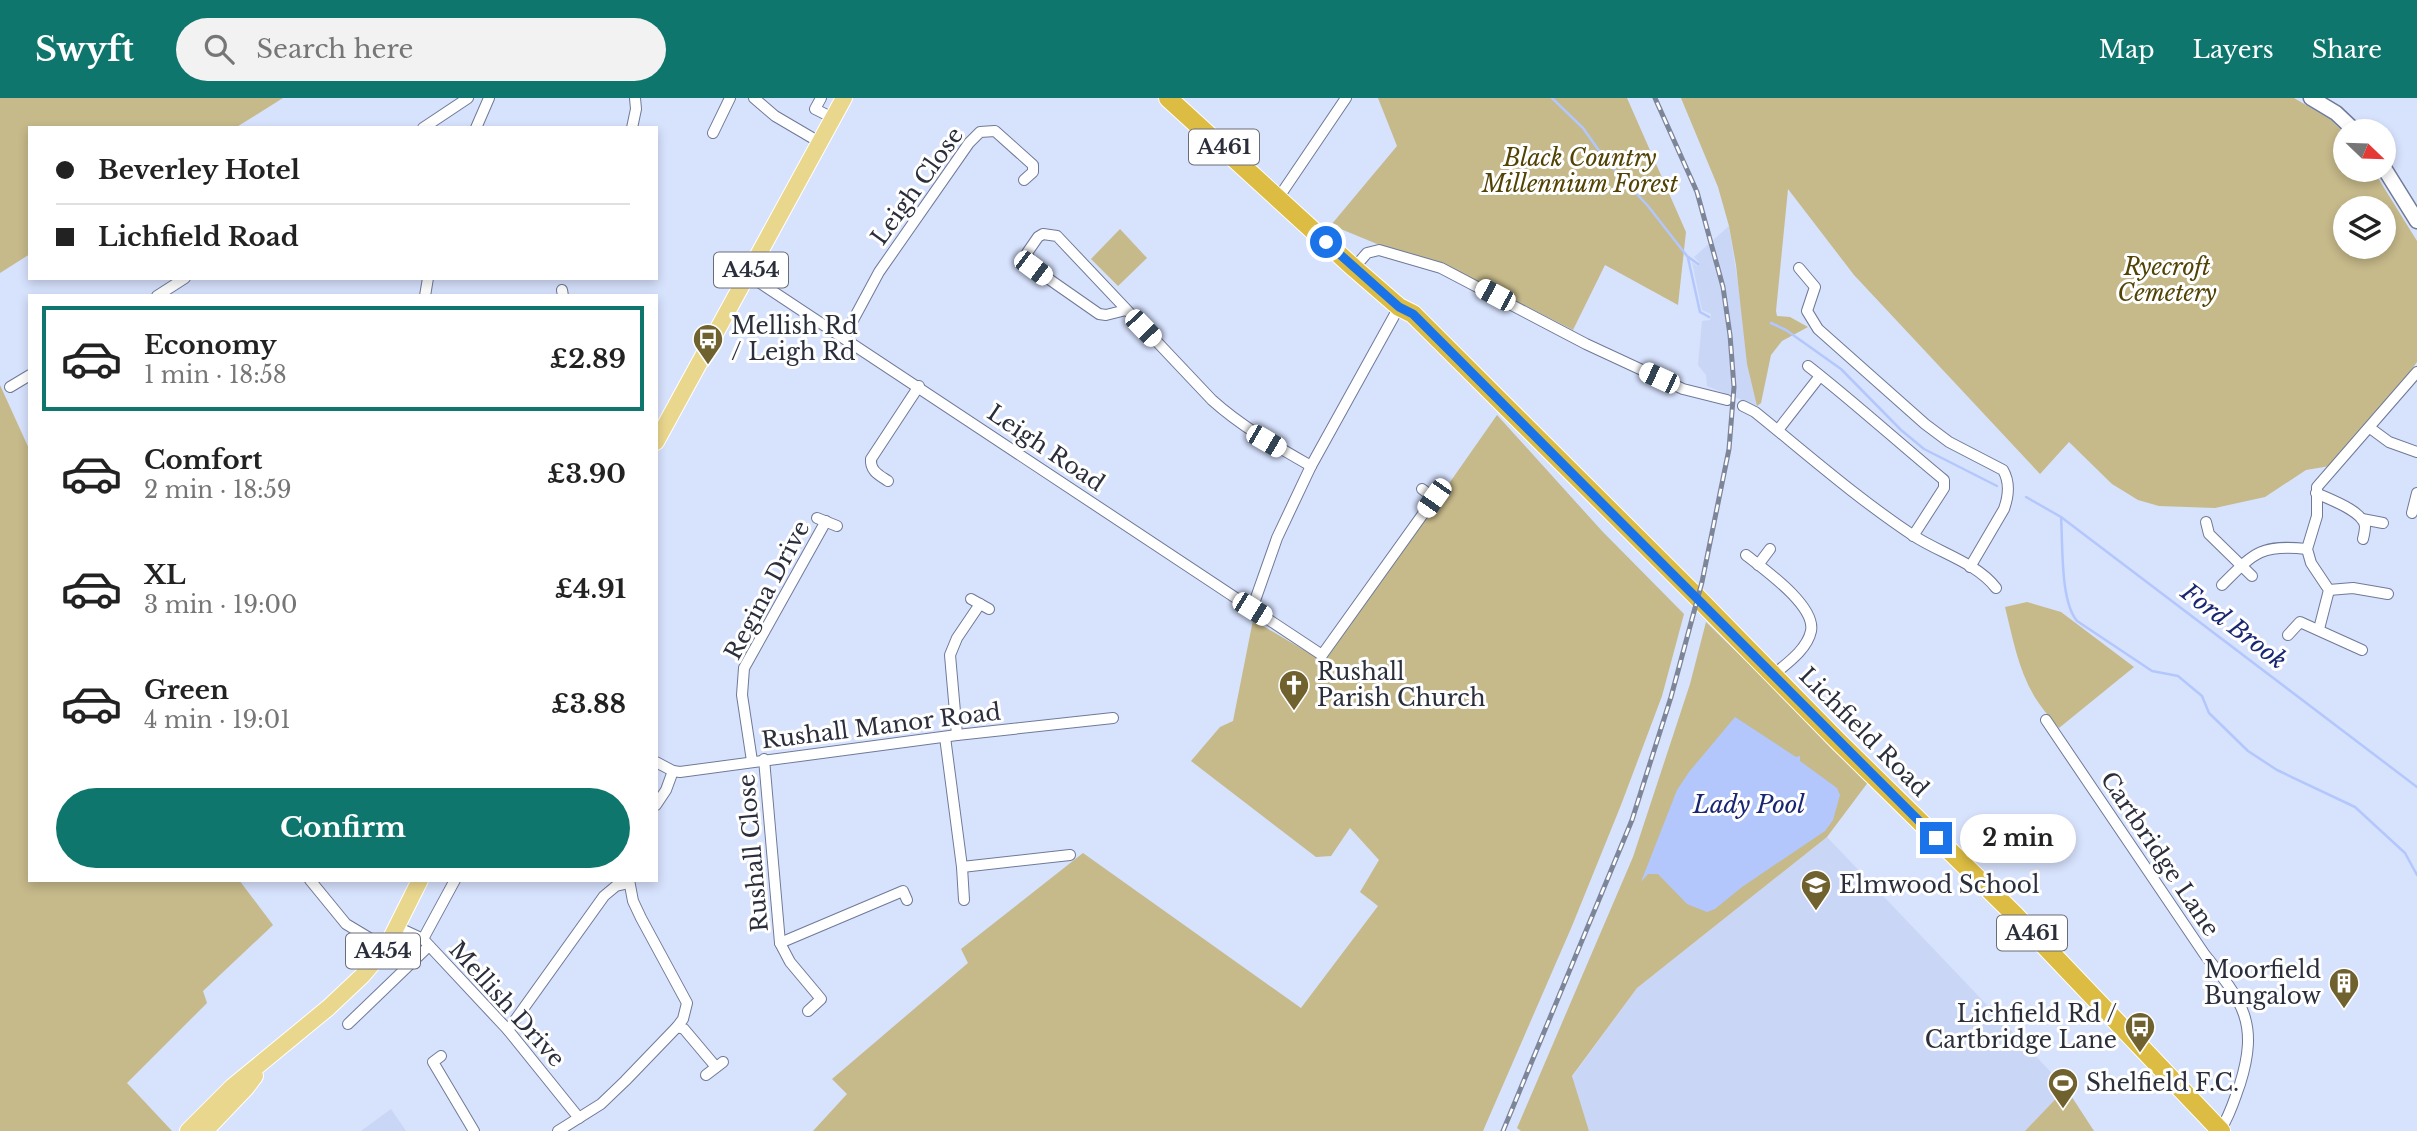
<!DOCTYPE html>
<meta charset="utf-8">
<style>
:root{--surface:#fff;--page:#f2f2f2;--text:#222;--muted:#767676;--line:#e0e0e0;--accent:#0f766e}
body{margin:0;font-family:"Libre Baskerville",serif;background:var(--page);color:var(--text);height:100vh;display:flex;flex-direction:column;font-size:26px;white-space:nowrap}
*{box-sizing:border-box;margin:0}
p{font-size:23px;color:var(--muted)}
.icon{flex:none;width:38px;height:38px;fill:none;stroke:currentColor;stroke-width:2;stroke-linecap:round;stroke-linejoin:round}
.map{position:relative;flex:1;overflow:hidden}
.sheet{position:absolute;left:28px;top:196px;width:630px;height:588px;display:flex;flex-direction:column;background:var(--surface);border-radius:0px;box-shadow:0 4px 10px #0003}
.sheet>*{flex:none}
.top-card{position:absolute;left:28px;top:28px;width:630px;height:154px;border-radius:0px;box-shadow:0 4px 10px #0003;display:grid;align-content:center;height:154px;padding:0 28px;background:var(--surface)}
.needle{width:46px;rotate:113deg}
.tools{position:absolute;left:2333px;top:21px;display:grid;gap:14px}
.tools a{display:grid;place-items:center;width:63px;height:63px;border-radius:50%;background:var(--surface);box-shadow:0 4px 10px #0003;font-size:35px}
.end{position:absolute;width:32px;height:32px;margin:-16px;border:9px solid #1a73e8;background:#fff;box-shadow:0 0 0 4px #fff}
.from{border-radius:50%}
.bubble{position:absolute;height:49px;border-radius:24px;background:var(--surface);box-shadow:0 4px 10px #0003;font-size:23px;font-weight:700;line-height:49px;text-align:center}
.car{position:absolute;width:21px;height:42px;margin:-21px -10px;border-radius:9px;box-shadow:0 0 5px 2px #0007;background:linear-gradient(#fff 24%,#345 0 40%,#fff 0 76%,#345 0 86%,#fff 0)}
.top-card b{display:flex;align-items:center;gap:24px;height:66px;font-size:26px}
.top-card b+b{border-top:2px solid var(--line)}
.top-card i{width:18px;height:18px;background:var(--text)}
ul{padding:12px 0 0;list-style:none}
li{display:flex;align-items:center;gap:21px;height:105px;margin:0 14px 10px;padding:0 14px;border:4px solid transparent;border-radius:0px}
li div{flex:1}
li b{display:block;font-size:26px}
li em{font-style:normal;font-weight:700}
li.active{border-color:var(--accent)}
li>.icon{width:63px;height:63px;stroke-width:1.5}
.cta{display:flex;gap:14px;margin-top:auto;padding:14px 28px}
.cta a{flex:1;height:80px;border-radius:42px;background:var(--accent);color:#fff;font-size:28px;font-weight:700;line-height:80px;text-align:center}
header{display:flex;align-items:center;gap:42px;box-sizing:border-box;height:98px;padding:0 35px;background:var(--accent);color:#fff}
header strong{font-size:33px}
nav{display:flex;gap:38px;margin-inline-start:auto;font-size:24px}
.search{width:490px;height:63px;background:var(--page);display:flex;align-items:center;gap:18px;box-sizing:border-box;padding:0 24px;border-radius:38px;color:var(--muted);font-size:26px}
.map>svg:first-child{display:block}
</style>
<header>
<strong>Swyft</strong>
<div class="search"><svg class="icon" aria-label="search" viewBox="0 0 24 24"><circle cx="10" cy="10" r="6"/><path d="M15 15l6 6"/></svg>Search here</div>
<nav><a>Map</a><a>Layers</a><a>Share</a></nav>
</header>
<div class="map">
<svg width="2417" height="1033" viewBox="0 0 2417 1033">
<rect width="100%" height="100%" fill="#d7e2fd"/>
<g fill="#cad6f6">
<path d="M 1729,128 L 1741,205 L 1761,305 L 1757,308 L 1707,288 L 1706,277 L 1698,267 L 1702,223 L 1710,222 L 1711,216 L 1702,212 L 1692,164 L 1697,168 L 1699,164 L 1694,159 Z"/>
<path d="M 1827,739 L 2066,990 L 2025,1033 L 1589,1033 L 1572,979 L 1637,890 Z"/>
<path d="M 391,1011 L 406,1033 L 361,1033 Z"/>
</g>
<g fill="#c6b98a" fill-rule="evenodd">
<path d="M 0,0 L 283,0 L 235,30 L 30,30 L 30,156 L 0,175 Z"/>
<path d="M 1378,0 L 1627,0 L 1686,134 L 1678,207 L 1605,167 L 1573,232 L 1443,166 L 1382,148 L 1331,127 L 1397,48 Z"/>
<path d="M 1681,0 L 2294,0 L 2330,21 L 2345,36 L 2345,72 L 2373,72 L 2417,143 L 2417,264 L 2388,303 L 2330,368 L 2306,372 L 2265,399 L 2215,410 L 2159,408 L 2138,402 L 2112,386 L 2069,344 L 2040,376 L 1854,177 L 1788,91 L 1776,213 L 1777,218 L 1790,219 L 1808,229 L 1782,243 L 1771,257 L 1761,305 L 1757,308 L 1747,266 L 1736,167 L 1729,128 L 1718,89 ZM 2345,110 L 2384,110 L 2384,149 L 2345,149 Z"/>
<path d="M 1120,131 L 1147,160 L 1118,188 L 1091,161 Z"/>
<path d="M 0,287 L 30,353 L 30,782 L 239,782 L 273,827 L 203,893 L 207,905 L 127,985 L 172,1033 L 0,1033 Z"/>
<path d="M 1497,317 L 1602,433 L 1684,516 L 1662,598 L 1621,707 L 1572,828 L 1483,1033 L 813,1033 L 847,996 L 832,981 L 968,865 L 961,851 L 1083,755 L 1301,910 L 1378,808 L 1360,794 L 1379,762 L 1350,730 L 1331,758 L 1316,759 L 1191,663 L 1220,629 L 1233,623 L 1253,522 L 1324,564 Z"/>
<path d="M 2027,504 L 2061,514 L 2134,569 L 2059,630 C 2052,622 2044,613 2038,604 C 2019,576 2013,541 2005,509 Z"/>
<path d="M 1706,524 L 1869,683 L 1827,739 L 1637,890 L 1572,978 L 1589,1033 L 1521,1033 L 1517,1030 L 1633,759 L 1690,586 Z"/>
<path d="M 2066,990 L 2094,1033 L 2025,1033 Z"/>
</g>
<path fill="#b3c7fd" d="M 1735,619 L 1796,659 L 1800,658 L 1800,663 L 1837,690 L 1840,697 L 1833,722 L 1825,733 L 1742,789 L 1715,811 L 1707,814 L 1687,806 L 1658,776 L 1648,776 L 1641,784 L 1677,692 L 1689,674 Z"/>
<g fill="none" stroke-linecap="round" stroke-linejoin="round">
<g stroke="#b3c7fd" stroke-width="2.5">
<path d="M 1552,0 L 1583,30 L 1607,64 L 1648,108 L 1687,158 L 1698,166"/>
<path d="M 1688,160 L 1700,214 L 1709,219"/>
<path d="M 1771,225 L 1786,232 L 1841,271 L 1901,332 L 1924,351 L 1997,388"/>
<path d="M 2026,399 L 2061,419 L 2417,689"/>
<path d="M 2061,419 C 2063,446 2060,503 2077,523 L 2152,573 L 2178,578 L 2202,598 L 2209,615 L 2248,653 L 2277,672 L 2355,709 L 2405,755 L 2417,777"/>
</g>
<g stroke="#6f7a98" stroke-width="12">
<g id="street">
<path d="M 754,0 L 775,18 L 821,45"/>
<path d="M 821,0 L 815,11 L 827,17"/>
<path d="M 423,30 L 468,0"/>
<path d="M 476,30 L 489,0"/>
<path d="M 632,30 L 636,11 L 635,0"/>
<path d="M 713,35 L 730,0"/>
<path d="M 1279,99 L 1346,0"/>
<path d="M 1354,170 L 1367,155 L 1379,152 L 1441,170 L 1586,246 L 1683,291 L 1727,302"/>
<path d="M 1799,170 L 1815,189 L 1807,213 L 1818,231 L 1925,326 L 1949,344 L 2003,372 C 2010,384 2009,397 2004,411 L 1970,469"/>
<path d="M 748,177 L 1322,557 L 1443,388"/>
<path d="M 562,192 L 563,198"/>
<path d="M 157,198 L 185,180"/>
<path d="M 425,198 L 428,180"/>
<path d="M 1126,212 L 1106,217 L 1099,216 L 1033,170 L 1027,155 L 1038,139 L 1043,136 L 1057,138 L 1212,302 C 1242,329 1276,348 1311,368"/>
<path d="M 844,239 L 879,174 L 969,45 L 980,34 L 995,33 L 1033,67 L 1033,74 L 1024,82"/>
<path d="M 1808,268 C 1854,304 1898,344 1944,382 L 1944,390 L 1913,438"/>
<path d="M 10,289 L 30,277"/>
<path d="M 1743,308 L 1755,314 C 1807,356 1858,401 1914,438 C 1940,455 1977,465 1996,490"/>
<path d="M 2370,330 L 2389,344 L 2417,354"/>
<path d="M 1778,332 L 1820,278"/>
<path d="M 888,383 C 879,377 870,373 871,361 L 919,288"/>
<path d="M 1422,391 L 1434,400"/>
<path d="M 2316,395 C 2329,401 2363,413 2365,428 C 2365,432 2364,437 2363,441"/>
<path d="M 2412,415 L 2417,395"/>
<path d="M 817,420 L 837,428"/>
<path d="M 2362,421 L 2383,425"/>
<path d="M 2206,424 L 2209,436 L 2252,478"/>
<path d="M 1746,457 C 1765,472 1816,508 1811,533 C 1807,552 1786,566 1772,578"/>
<path d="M 1758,467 L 1770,451"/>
<path d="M 2222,487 C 2254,455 2260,446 2307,451"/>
<path d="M 2329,492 L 2353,490 L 2388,496"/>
<path d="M 971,501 L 989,511"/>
<path d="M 1252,511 L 1277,440 L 1311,368 L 1399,209"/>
<path d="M 2319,531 L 2329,492 L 2311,465 L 2307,451 L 2317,418 L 2317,389 L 2417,274"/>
<path d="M 2288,537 L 2300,524 L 2362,552"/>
<path d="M 2046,622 L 2205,857 C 2243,904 2259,925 2240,986 C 2234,1002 2230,1018 2220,1032"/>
<path d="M 957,637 L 950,557 L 957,540 L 980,506"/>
<path d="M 945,639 L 962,769 L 964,802"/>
<path d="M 764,661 L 780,845 L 790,864 L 821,901 L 808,913"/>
<path d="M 752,663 L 742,597 L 744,570 L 826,423"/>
<path d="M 656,664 L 673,673 L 680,674 L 957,637 L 1113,620"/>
<path d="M 656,707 L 666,692 L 673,673"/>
<path d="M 962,769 L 1070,757"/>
<path d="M 310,782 L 346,826 L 386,850"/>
<path d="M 397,829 L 423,841 L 508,932 L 579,1020"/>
<path d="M 423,841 L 455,782"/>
<path d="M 780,845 L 903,793 L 907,802"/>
<path d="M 348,926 L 429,848"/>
<path d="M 677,929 L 684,931 L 716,969"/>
<path d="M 508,932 L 604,798 L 616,788 L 629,785"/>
<path d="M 441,958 L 433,964 L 474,1033"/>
<path d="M 706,977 L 723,964"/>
<path d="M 558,1033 L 601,1006 L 625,983 L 677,929 L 683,921 L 687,905 L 641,820 L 633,803 L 629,782"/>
</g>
</g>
<g stroke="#6f7a98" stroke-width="17">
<g id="secondary">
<path d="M 2311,0 L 2336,15 L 2355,33"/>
<path d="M 2384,70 L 2417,123"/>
</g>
</g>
<g stroke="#fff" stroke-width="18">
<g id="primary">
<path d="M 656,344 L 844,0"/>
<path d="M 188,1033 L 232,989 L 328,910 L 362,878 L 386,850 L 420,782"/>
<path d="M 205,1033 L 246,990 L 255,978"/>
</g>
</g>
<g stroke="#fff" stroke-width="20">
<path id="highway" d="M 1168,0 L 1354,170 L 1399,209 L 1413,216 L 1692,494 L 1838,643 L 2015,817 L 2221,1033"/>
</g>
<use href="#street" stroke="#fff" stroke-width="10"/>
<use href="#secondary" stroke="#fff" stroke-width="14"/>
<use href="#primary" stroke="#ead78e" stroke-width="16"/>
<use href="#highway" stroke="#dcbc42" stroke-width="18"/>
<g stroke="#7d8599" stroke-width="5">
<path id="rail" d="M 1503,1033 L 1632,722 L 1671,599 L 1702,484 L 1729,351 L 1734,289 L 1730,237 L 1723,189 L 1697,94 L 1655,0"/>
</g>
<use href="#rail" stroke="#fff" stroke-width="2.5" stroke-dasharray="8" stroke-linecap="butt"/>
</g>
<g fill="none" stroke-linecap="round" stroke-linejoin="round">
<path stroke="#1a73e8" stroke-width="9" d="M 1326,144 L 1399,209 L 1413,216 L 1936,740"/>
</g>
<defs>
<g id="bus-pin" transform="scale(1.575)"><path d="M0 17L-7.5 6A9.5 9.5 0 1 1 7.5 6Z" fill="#70622f" stroke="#fff"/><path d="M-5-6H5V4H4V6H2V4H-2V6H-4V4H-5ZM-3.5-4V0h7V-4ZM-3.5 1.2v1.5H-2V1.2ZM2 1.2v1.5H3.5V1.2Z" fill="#fff"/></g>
<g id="church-pin" transform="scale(1.575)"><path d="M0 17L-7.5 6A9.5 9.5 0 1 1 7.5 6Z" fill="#70622f" stroke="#fff"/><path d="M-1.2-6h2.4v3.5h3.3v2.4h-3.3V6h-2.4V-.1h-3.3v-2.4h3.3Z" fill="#fff"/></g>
<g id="school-pin" transform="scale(1.575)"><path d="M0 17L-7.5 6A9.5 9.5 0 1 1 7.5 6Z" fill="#70622f" stroke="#fff"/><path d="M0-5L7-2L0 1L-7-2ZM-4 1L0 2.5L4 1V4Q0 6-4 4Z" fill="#fff"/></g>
<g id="building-pin" transform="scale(1.575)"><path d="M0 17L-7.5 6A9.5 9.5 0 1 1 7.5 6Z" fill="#70622f" stroke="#fff"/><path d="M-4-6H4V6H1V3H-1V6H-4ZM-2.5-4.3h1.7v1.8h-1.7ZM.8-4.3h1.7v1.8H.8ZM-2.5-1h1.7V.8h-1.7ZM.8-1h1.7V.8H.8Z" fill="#fff"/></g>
<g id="stadium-pin" transform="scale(1.575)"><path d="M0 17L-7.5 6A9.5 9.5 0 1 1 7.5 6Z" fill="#70622f" stroke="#fff"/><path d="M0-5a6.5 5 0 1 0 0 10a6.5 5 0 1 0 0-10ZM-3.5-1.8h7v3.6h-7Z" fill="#fff"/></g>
</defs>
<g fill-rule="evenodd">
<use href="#bus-pin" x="708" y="241"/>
<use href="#church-pin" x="1294" y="587"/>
<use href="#school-pin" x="1816" y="787"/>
<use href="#building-pin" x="2344" y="885"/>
<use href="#bus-pin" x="2140" y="929"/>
<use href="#stadium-pin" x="2063" y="985"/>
</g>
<g text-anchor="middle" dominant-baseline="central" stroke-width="6" stroke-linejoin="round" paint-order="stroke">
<g fill="#fff" stroke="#6b6d76" stroke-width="2">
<rect x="1189" y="31.5" width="70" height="35" rx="5"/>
<rect x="714" y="154.5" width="74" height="35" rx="5"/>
<rect x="1997" y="817.5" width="70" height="35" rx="5"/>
<rect x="346" y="835.5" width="74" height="35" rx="5"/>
</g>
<g font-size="21" font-weight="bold" fill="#2b2f3c">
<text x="1224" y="49">A461</text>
<text x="751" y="172">A454</text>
<text x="2032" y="835">A461</text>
<text x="383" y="853">A454</text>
</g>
<g font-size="23" font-style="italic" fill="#524304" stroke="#fff">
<text x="1580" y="60">Black Country<tspan x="1580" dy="26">Millennium Forest</tspan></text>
<text x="2167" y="169">Ryecroft<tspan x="2167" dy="26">Cemetery</tspan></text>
</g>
<g font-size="23" fill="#2b2f3c" stroke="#fff">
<text transform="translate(917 88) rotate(-54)">Leigh Close</text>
<text transform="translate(1046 350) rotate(34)">Leigh Road</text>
<text transform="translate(767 492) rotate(-62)">Regina Drive</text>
<text transform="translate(881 628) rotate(-7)">Rushall Manor Road</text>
<text transform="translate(1864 634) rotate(45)">Lichfield Road</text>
<text transform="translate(753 755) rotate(-95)">Rushall Close</text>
<text transform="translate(2160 756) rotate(56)">Cartbridge Lane</text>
<text transform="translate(507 906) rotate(48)">Mellish Drive</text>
</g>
<g font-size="23" fill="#2b2f3c" stroke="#fff" text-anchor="start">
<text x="731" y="228">Mellish Rd<tspan x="731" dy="26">/ Leigh Rd</tspan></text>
<text x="1317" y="574">Rushall<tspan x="1317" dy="26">Parish Church</tspan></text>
<text x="1839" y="787">Elmwood School</text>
<text x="2321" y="872" text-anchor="end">Moorfield<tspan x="2321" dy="26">Bungalow</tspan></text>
<text x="2117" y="916" text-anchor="end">Lichfield Rd /<tspan x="2117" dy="26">Cartbridge Lane</tspan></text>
<text x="2086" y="985">Shelfield F.C.</text>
</g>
<g font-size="24" font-style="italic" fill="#192772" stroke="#fff">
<text transform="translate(2234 528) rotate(37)">Ford Brook</text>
<text x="1749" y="706">Lady Pool</text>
</g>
</g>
</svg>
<div class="tools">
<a><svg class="needle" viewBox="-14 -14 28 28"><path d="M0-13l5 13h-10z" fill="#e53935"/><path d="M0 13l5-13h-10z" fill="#767676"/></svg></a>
<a><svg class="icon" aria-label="layers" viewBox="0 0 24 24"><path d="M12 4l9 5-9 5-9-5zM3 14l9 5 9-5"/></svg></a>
</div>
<i class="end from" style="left:1326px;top:144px"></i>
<i class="end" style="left:1936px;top:740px"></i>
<div class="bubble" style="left:1960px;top:716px;width:116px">2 min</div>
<i class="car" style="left:1033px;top:170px;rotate:127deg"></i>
<i class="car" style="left:1495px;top:197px;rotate:298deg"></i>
<i class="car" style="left:1143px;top:230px;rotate:136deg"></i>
<i class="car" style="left:1659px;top:280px;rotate:295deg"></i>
<i class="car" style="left:1266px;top:343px;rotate:120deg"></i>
<i class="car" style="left:1434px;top:400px;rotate:215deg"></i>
<i class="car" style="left:1252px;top:511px;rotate:122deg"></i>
<div class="top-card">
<b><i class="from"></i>Beverley Hotel</b>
<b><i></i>Lichfield Road</b>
</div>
<section class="sheet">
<ul>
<li class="active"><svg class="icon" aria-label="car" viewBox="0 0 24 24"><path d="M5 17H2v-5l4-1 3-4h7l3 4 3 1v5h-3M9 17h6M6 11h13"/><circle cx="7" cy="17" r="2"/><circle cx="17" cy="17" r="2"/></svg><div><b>Economy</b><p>1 min · 18:58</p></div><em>£2.89</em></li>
<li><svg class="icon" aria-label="car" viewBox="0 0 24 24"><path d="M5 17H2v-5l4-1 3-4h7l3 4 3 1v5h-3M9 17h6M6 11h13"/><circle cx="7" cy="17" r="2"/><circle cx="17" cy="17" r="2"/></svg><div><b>Comfort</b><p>2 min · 18:59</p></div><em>£3.90</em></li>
<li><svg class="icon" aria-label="car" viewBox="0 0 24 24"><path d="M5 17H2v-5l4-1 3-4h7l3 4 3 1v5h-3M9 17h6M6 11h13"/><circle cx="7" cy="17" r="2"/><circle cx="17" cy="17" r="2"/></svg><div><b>XL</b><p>3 min · 19:00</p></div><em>£4.91</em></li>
<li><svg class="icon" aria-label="car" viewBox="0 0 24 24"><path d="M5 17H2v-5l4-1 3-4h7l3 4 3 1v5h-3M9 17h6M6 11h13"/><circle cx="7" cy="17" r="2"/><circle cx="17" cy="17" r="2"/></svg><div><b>Green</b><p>4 min · 19:01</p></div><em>£3.88</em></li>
</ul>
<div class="cta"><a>Confirm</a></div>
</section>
</div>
